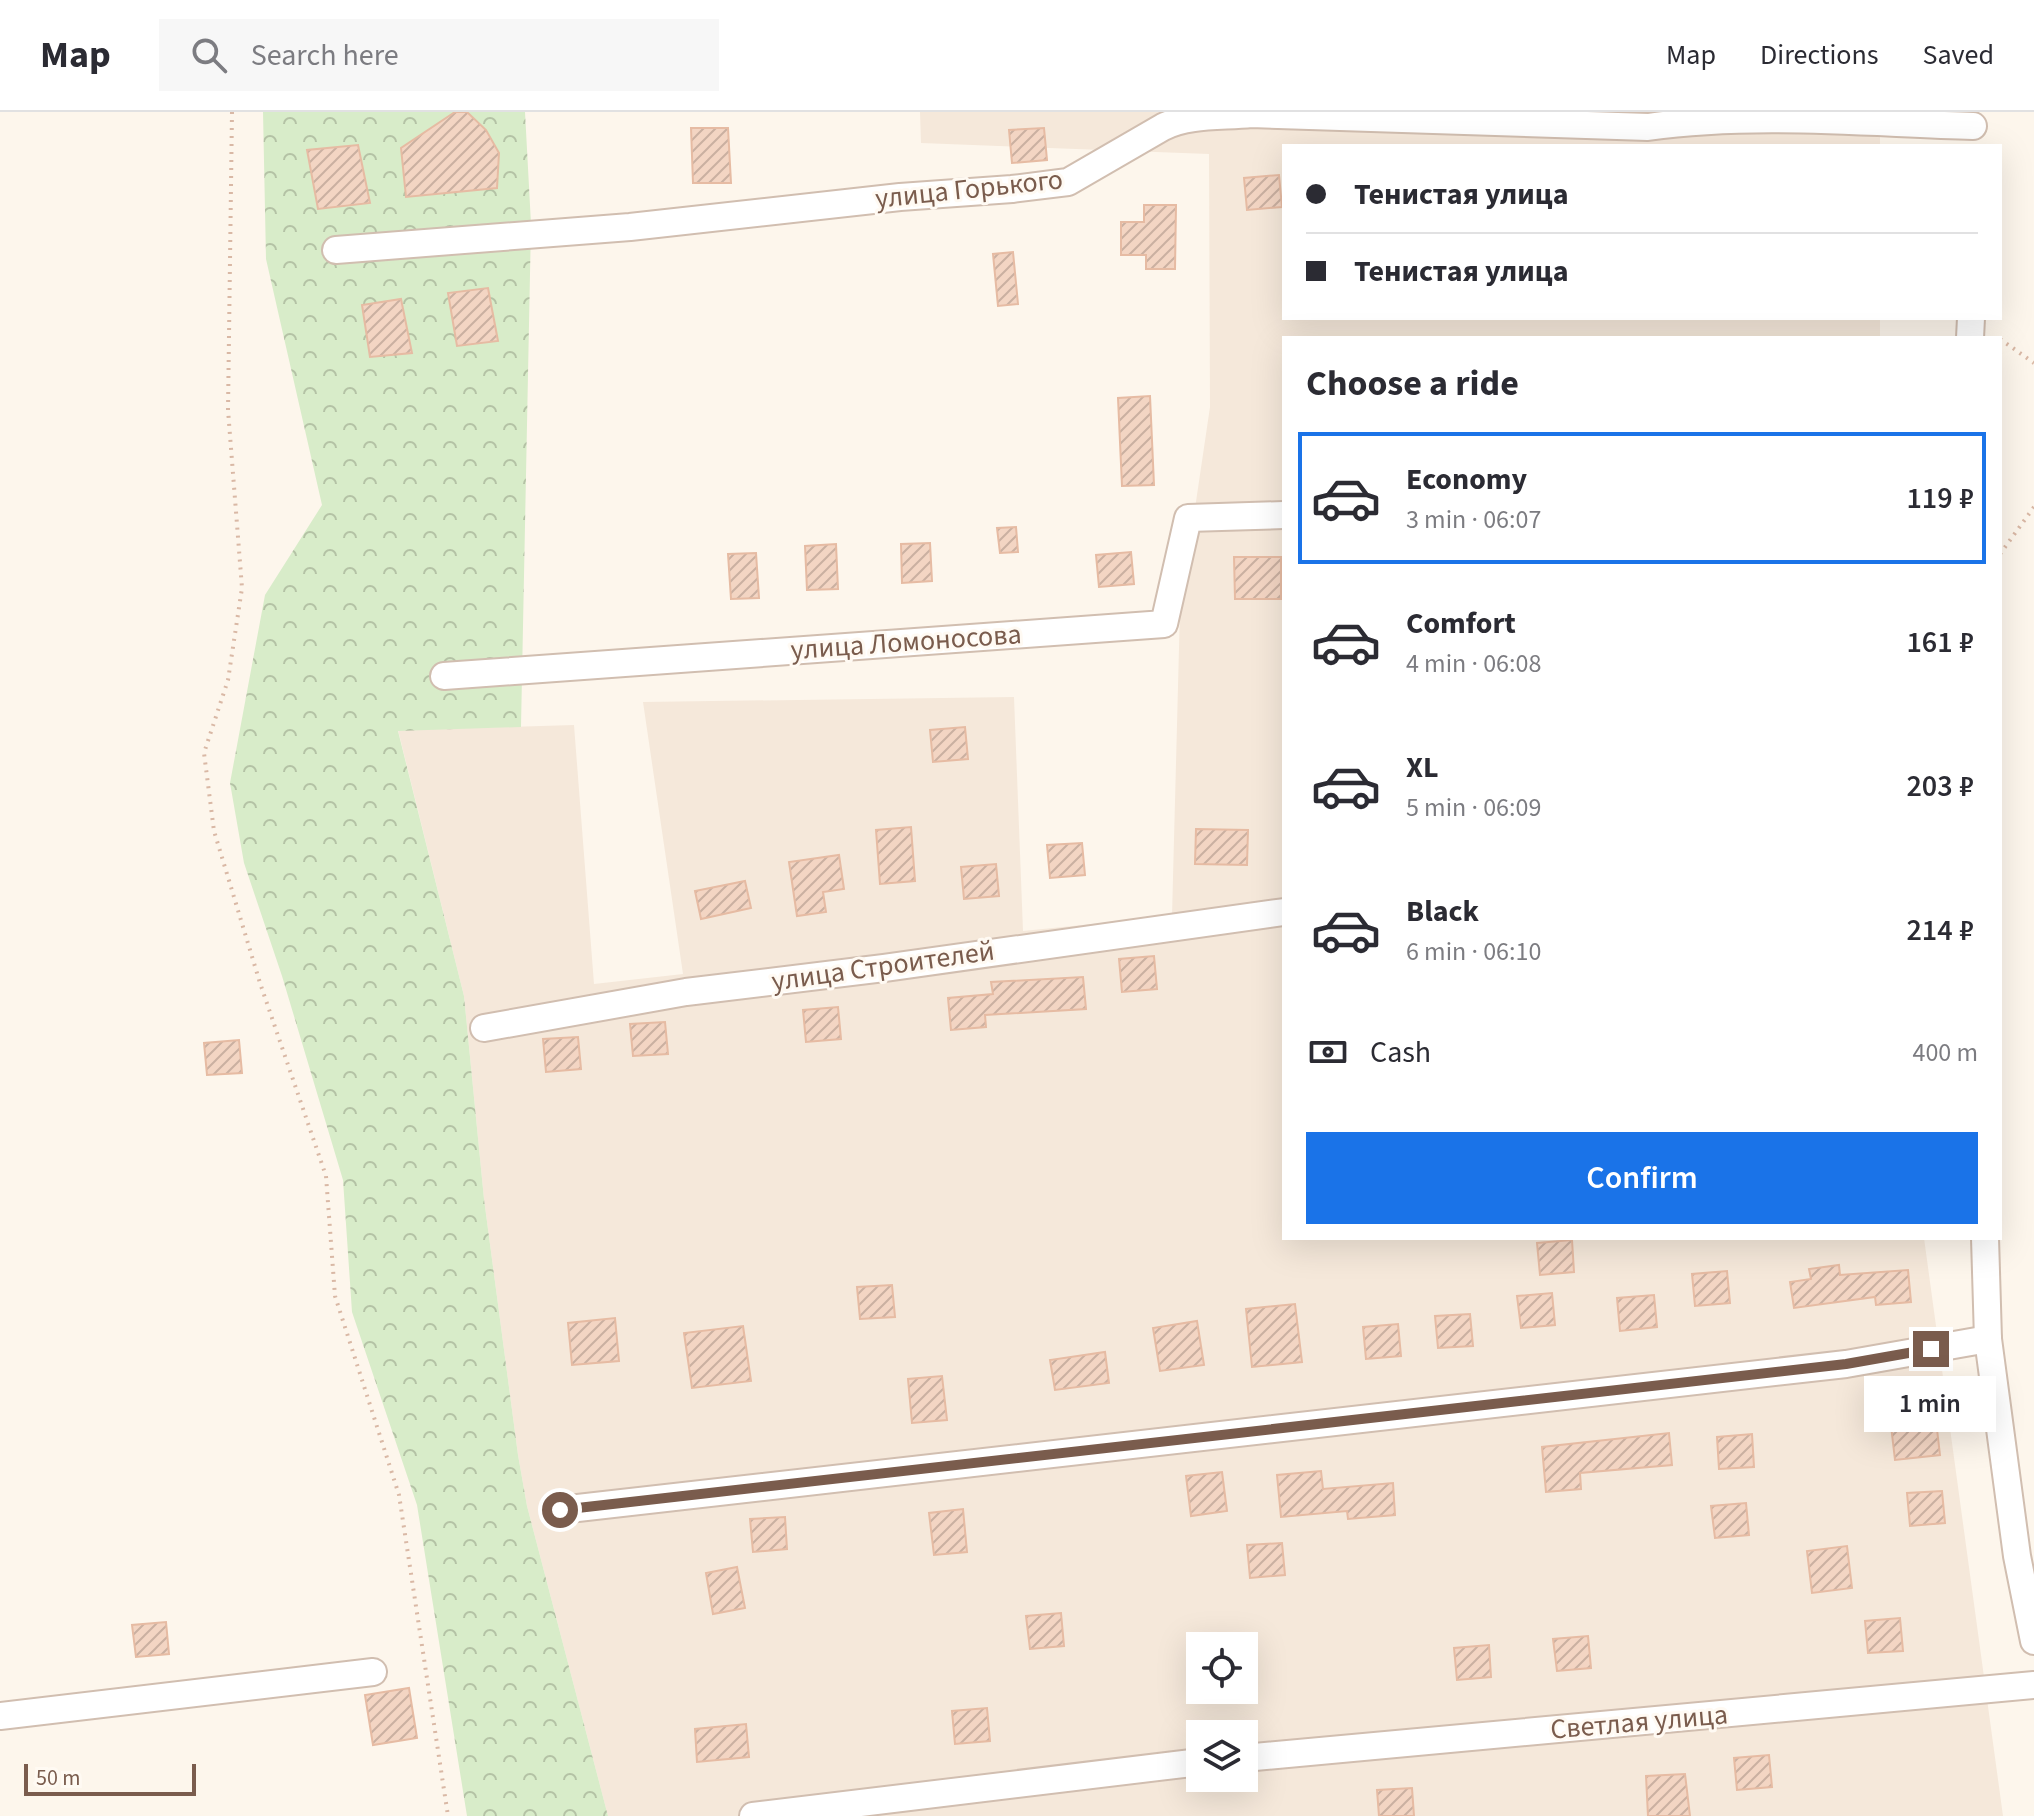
<!DOCTYPE html>
<meta charset="utf-8">
<style>
:root{--surface:#fff;--page:#f7f7f7;--text:#2b2b33;--muted:#7c7c81;--line:#e1e1e2;--accent:#1a73e8}
body{margin:0;font-family:"Source Sans 3",sans-serif;background:var(--page);color:var(--text);height:100vh;display:flex;flex-direction:column;font-size:30px;white-space:nowrap}
*{box-sizing:border-box;margin:0}
p{font-size:26px;color:var(--muted)}
.icon{flex:none;width:44px;height:44px;fill:none;stroke:currentColor;stroke-width:2;stroke-linecap:round;stroke-linejoin:round}
.map{position:relative;flex:1;overflow:hidden}
.details{position:absolute;left:1282px;top:224px;width:720px;height:904px;display:flex;flex-direction:column;background:var(--surface);border-radius:0px;box-shadow:0 8px 32px #0002}
.details>*{flex:none}
.guide{position:absolute;left:1282px;top:32px;width:720px;height:176px;border-radius:0px;box-shadow:0 8px 32px #0002;display:grid;align-content:center;height:176px;padding:0 24px;background:var(--surface)}
.buttons{position:absolute;left:1186px;top:1520px;display:grid;gap:16px}
.buttons a{display:grid;place-items:center;width:72px;height:72px;border-radius:0px;background:var(--surface);box-shadow:0 8px 32px #0002;font-size:40px}
.scale{position:absolute;left:24px;bottom:20px;width:172px;box-sizing:border-box;padding-left:8px;border:4px solid #7a5c4d;border-top:0;font-size:22px;line-height:28px;white-space:nowrap;color:#7a5c4d;-webkit-text-stroke:6px #fffaf3;paint-order:stroke}
.end{position:absolute;width:36px;height:36px;margin:-18px;border:10px solid #7a5c4d;background:#fff;box-shadow:0 0 0 4px #fff}
.from{border-radius:50%}
.bubble{position:absolute;height:56px;border-radius:0px;background:var(--surface);box-shadow:0 8px 32px #0002;font-size:26px;font-weight:600;line-height:56px;text-align:center}
.guide b{display:flex;align-items:center;gap:28px;height:76px;font-size:30px}
.guide b+b{border-top:2px solid var(--line)}
.guide i{width:20px;height:20px;background:var(--text)}
ul{padding:0;list-style:none}
li{display:flex;align-items:center;gap:24px;height:132px;margin:0 16px 12px;padding:0 8px;border:4px solid transparent;border-radius:0px}
li div{flex:1}
li b{display:block;font-size:30px}
li em{font-style:normal;font-weight:600}
li.active{border-color:var(--accent)}
li>.icon{width:72px;height:72px;stroke-width:1.5}
h2{padding:0 24px;font-size:36px;line-height:96px}
.pay{display:flex;align-items:center;gap:20px;height:88px;padding:0 24px;font-size:30px}
.pay p{margin-inline-start:auto}
.cta{display:flex;gap:16px;margin-top:auto;padding:16px 24px}
.cta a{flex:1;height:92px;border-radius:0px;background:var(--accent);color:#fff;font-size:32px;font-weight:600;line-height:92px;text-align:center}
header{display:flex;align-items:center;gap:48px;box-sizing:border-box;height:112px;padding:0 40px;background:var(--surface);border-bottom:2px solid var(--line)}
header strong{font-size:38px}
nav{display:flex;gap:44px;margin-inline-start:auto;font-size:28px}
.search{width:560px;height:72px;background:var(--page);display:flex;align-items:center;gap:20px;box-sizing:border-box;padding:0 28px;border-radius:0px;color:var(--muted);font-size:30px}
.map>svg:first-child{display:block}
</style>
<header>
<strong>Map</strong>
<div class="search"><svg class="icon" aria-label="search" viewBox="0 0 24 24"><circle cx="10" cy="10" r="6"/><path d="M15 15l6 6"/></svg>Search here</div>
<nav><a>Map</a><a>Directions</a><a>Saved</a></nav>
</header>
<div class="map">
<svg width="2034" height="1704" viewBox="0 0 2034 1704">
<defs>
<pattern id="forest-crowns" width="20" height="18" patternUnits="userSpaceOnUse" patternTransform="scale(2)"><rect width="20" height="18" fill="#d8ecc9"/><path d="M2 6a3 3 0 1 1 6 0M12 15a3 3 0 1 1 6 0" fill="none" stroke="#b4c2a5"/></pattern>
<pattern id="building-hatch" width="6" height="6" patternUnits="userSpaceOnUse" patternTransform="scale(2)"><rect width="6" height="6" fill="#f3d5c3"/><path d="M-1 1l2-2M0 6l6-6M5 7l2-2" fill="none" stroke="#cab0a1"/></pattern>
</defs>
<rect width="100%" height="100%" fill="#fdf6ec"/>
<path fill="#f5e8da" fill-rule="evenodd" d="M 920,0 L 1880,0 L 1880,34 L 1284,34 L 1284,206 L 1880,206 L 1880,226 L 1284,226 L 1284,1126 L 1924,1126 L 2003,1704 L 608,1704 L 527,1394 L 518,1343 L 484,1087 L 464,884 L 398,618 L 574,613 L 594,872 L 683,862 L 643,590 L 1014,585 L 1023,819 L 1172,804 L 1180,498 L 1210,295 L 1209,42 L 921,31 ZM 1200,1534 L 1244,1534 L 1244,1578 L 1200,1578 ZM 1200,1622 L 1244,1622 L 1244,1666 L 1200,1666 Z"/>
<path fill="url(#forest-crowns)" d="M 263,0 L 525,0 L 531,112 L 521,615 L 398,619 L 464,884 L 484,1087 L 518,1343 L 527,1394 L 608,1704 L 467,1704 L 417,1393 L 352,1200 L 343,1068 L 282,864 L 244,751 L 230,671 L 265,483 L 322,393 L 266,147 Z"/>
<g fill="url(#building-hatch)" stroke="#e6bba3" stroke-width="2">
<path d="M 455,0 L 467,0 L 486,18 L 499,41 L 497,76 L 406,85 L 401,36 Z"/>
<path d="M 691,16 L 728,16 L 731,71 L 693,71 Z"/>
<path d="M 1044,16 L 1047,48 L 1012,51 L 1009,18 Z"/>
<path d="M 358,33 L 370,91 L 318,97 L 307,38 Z"/>
<path d="M 1279,63 L 1282,95 L 1247,98 L 1244,66 Z"/>
<path d="M 1144,93 L 1176,93 L 1175,157 L 1146,157 L 1146,143 L 1121,143 L 1121,110 L 1144,110 Z"/>
<path d="M 1013,140 L 1018,192 L 998,194 L 993,142 Z"/>
<path d="M 488,176 L 498,229 L 457,234 L 448,181 Z"/>
<path d="M 401,187 L 412,241 L 370,245 L 362,193 Z"/>
<path d="M 1150,284 L 1154,373 L 1122,374 L 1118,286 Z"/>
<path d="M 1016,415 L 1018,440 L 1000,441 L 997,416 Z"/>
<path d="M 930,431 L 932,469 L 902,471 L 901,432 Z"/>
<path d="M 836,432 L 838,477 L 807,478 L 805,434 Z"/>
<path d="M 1131,440 L 1134,472 L 1099,475 L 1096,443 Z"/>
<path d="M 756,441 L 759,486 L 731,487 L 728,442 Z"/>
<path d="M 1234,445 L 1281,445 L 1281,487 L 1235,487 Z"/>
<path d="M 965,615 L 968,647 L 933,650 L 930,618 Z"/>
<path d="M 911,715 L 915,769 L 880,772 L 876,718 Z"/>
<path d="M 1196,717 L 1248,718 L 1247,753 L 1195,752 Z"/>
<path d="M 1082,731 L 1085,763 L 1050,766 L 1047,733 Z"/>
<path d="M 839,743 L 844,777 L 823,780 L 826,800 L 797,804 L 789,750 Z"/>
<path d="M 996,752 L 999,784 L 964,787 L 961,755 Z"/>
<path d="M 745,769 L 751,796 L 701,807 L 695,779 Z"/>
<path d="M 1154,844 L 1157,877 L 1122,880 L 1119,847 Z"/>
<path d="M 1083,865 L 1086,897 L 985,903 L 986,915 L 951,918 L 948,886 L 993,882 L 991,870 Z"/>
<path d="M 838,895 L 841,927 L 806,930 L 803,898 Z"/>
<path d="M 665,910 L 668,942 L 633,944 L 630,912 Z"/>
<path d="M 578,925 L 581,957 L 546,960 L 543,927 Z"/>
<path d="M 239,928 L 242,961 L 207,963 L 204,931 Z"/>
<path d="M 1572,1128 L 1574,1160 L 1540,1163 L 1537,1131 Z"/>
<path d="M 1839,1153 L 1840,1163 L 1908,1158 L 1911,1190 L 1876,1193 L 1875,1185 L 1794,1196 L 1790,1170 L 1811,1167 L 1809,1157 Z"/>
<path d="M 1727,1159 L 1730,1191 L 1695,1194 L 1692,1162 Z"/>
<path d="M 892,1173 L 895,1205 L 860,1207 L 857,1175 Z"/>
<path d="M 1552,1181 L 1555,1213 L 1521,1216 L 1517,1184 Z"/>
<path d="M 1654,1183 L 1657,1215 L 1620,1219 L 1617,1186 Z"/>
<path d="M 1295,1192 L 1302,1250 L 1252,1255 L 1246,1197 Z"/>
<path d="M 1470,1202 L 1473,1234 L 1438,1236 L 1435,1204 Z"/>
<path d="M 615,1206 L 619,1249 L 572,1253 L 568,1211 Z"/>
<path d="M 1197,1209 L 1204,1253 L 1160,1259 L 1153,1216 Z"/>
<path d="M 1398,1212 L 1401,1244 L 1366,1247 L 1363,1215 Z"/>
<path d="M 743,1214 L 751,1269 L 692,1276 L 684,1221 Z"/>
<path d="M 1105,1240 L 1109,1271 L 1055,1278 L 1050,1248 Z"/>
<path d="M 942,1264 L 947,1308 L 912,1311 L 908,1267 Z"/>
<path d="M 1935,1300 L 1940,1343 L 1895,1348 L 1890,1305 Z"/>
<path d="M 1669,1321 L 1672,1353 L 1580,1361 L 1581,1377 L 1546,1380 L 1542,1335 Z"/>
<path d="M 1752,1322 L 1754,1355 L 1719,1357 L 1717,1325 Z"/>
<path d="M 1321,1359 L 1323,1377 L 1393,1371 L 1395,1403 L 1348,1407 L 1347,1399 L 1281,1405 L 1277,1363 Z"/>
<path d="M 1222,1360 L 1227,1399 L 1191,1404 L 1186,1364 Z"/>
<path d="M 1942,1379 L 1945,1411 L 1910,1414 L 1907,1381 Z"/>
<path d="M 1746,1391 L 1749,1423 L 1715,1426 L 1711,1394 Z"/>
<path d="M 963,1397 L 967,1440 L 934,1443 L 929,1401 Z"/>
<path d="M 785,1405 L 787,1437 L 753,1440 L 750,1407 Z"/>
<path d="M 1282,1431 L 1285,1463 L 1250,1466 L 1247,1433 Z"/>
<path d="M 1847,1434 L 1852,1476 L 1812,1481 L 1807,1439 Z"/>
<path d="M 737,1455 L 745,1496 L 713,1502 L 706,1461 Z"/>
<path d="M 1061,1501 L 1064,1534 L 1030,1537 L 1026,1504 Z"/>
<path d="M 1900,1506 L 1903,1539 L 1868,1541 L 1865,1509 Z"/>
<path d="M 166,1510 L 169,1542 L 136,1545 L 132,1513 Z"/>
<path d="M 1588,1524 L 1591,1556 L 1557,1559 L 1553,1527 Z"/>
<path d="M 1489,1533 L 1491,1565 L 1457,1568 L 1454,1536 Z"/>
<path d="M 409,1576 L 417,1626 L 373,1633 L 365,1583 Z"/>
<path d="M 987,1596 L 990,1629 L 955,1632 L 952,1599 Z"/>
<path d="M 746,1612 L 749,1645 L 697,1650 L 695,1617 Z"/>
<path d="M 1769,1643 L 1772,1675 L 1737,1678 L 1734,1646 Z"/>
<path d="M 1685,1662 L 1690,1704 L 1648,1704 L 1646,1664 Z"/>
<path d="M 1412,1676 L 1414,1704 L 1379,1704 L 1377,1678 Z"/>
</g>
<g fill="none" stroke-linecap="round" stroke-linejoin="round">
<g stroke="#d1beb0" stroke-width="30">
<g id="minor">
<path d="M 336,138 L 630,115 L 900,85 L 1012,77 L 1068,70 L 1163,15 C 1189,2 1222,5 1251,2 L 1648,15 C 1755,0 1865,11 1973,14"/>
<path d="M 1970,226 L 1971,206"/>
<path d="M 444,564 L 1164,512 L 1188,406 L 1284,403"/>
<path d="M 484,916 L 686,880 L 884,856 L 1284,800"/>
<path d="M 1985,1126 L 1988,1227 L 2017,1444 L 2034,1529"/>
<path d="M 560,1398 L 1846,1252 L 1988,1227"/>
<path d="M 0,1604 L 373,1560"/>
<path d="M 1244,1646 L 2034,1573"/>
<path d="M 753,1704 L 1200,1650"/>
</g>
</g>
<g stroke="#d9b8a5" stroke-width="4" stroke-dasharray="2 6" stroke-linecap="butt">
<path d="M 232,0 L 228,298 L 242,476 L 228,568 L 204,641 L 214,719 L 260,871 L 326,1064 L 335,1184 L 399,1383 L 448,1704"/>
<path d="M 2000,227 L 2034,251"/>
<path d="M 2000,442 L 2034,395"/>
</g>
<use href="#minor" stroke="#fff" stroke-width="26"/>
</g>
<g fill="none" stroke-linecap="round" stroke-linejoin="round">
<path stroke="#7a5c4d" stroke-width="10" d="M 560,1398 L 1846,1252 L 1931,1237"/>
</g>
<g text-anchor="middle" dominant-baseline="central" stroke-width="6" stroke-linejoin="round" paint-order="stroke">
<g font-size="28" fill="#7a5c4d" stroke="#fffaf3">
<text transform="translate(969 77) rotate(-6)">улица Горького</text>
<text transform="translate(906 530) rotate(-4)">улица Ломоносова</text>
<text transform="translate(883 854) rotate(-8)">улица Строителей</text>
<text transform="translate(1639 1610) rotate(-5)">Светлая улица</text>
</g>
</g>
</svg>
<div class="buttons">
<a><svg class="icon" aria-label="locate" viewBox="0 0 24 24"><circle cx="12" cy="12" r="6"/><path d="M12 2v4M12 18v4M2 12h4M18 12h4"/></svg></a>
<a><svg class="icon" aria-label="layers" viewBox="0 0 24 24"><path d="M12 4l9 5-9 5-9-5zM3 14l9 5 9-5"/></svg></a>
</div>
<div class="scale">50 m</div>
<i class="end from" style="left:560px;top:1398px"></i>
<i class="end" style="left:1931px;top:1237px"></i>
<div class="bubble" style="left:1864px;top:1264px;width:132px">1 min</div>
<div class="guide">
<b><i class="from"></i>Тенистая улица</b>
<b><i></i>Тенистая улица</b>
</div>
<section class="details">
<h2>Choose a ride</h2>
<ul>
<li class="active"><svg class="icon" aria-label="car" viewBox="0 0 24 24"><path d="M5 17H2v-5l4-1 3-4h7l3 4 3 1v5h-3M9 17h6M6 11h13"/><circle cx="7" cy="17" r="2"/><circle cx="17" cy="17" r="2"/></svg><div><b>Economy</b><p>3 min · 06:07</p></div><em>119 ₽</em></li>
<li><svg class="icon" aria-label="car" viewBox="0 0 24 24"><path d="M5 17H2v-5l4-1 3-4h7l3 4 3 1v5h-3M9 17h6M6 11h13"/><circle cx="7" cy="17" r="2"/><circle cx="17" cy="17" r="2"/></svg><div><b>Comfort</b><p>4 min · 06:08</p></div><em>161 ₽</em></li>
<li><svg class="icon" aria-label="car" viewBox="0 0 24 24"><path d="M5 17H2v-5l4-1 3-4h7l3 4 3 1v5h-3M9 17h6M6 11h13"/><circle cx="7" cy="17" r="2"/><circle cx="17" cy="17" r="2"/></svg><div><b>XL</b><p>5 min · 06:09</p></div><em>203 ₽</em></li>
<li><svg class="icon" aria-label="car" viewBox="0 0 24 24"><path d="M5 17H2v-5l4-1 3-4h7l3 4 3 1v5h-3M9 17h6M6 11h13"/><circle cx="7" cy="17" r="2"/><circle cx="17" cy="17" r="2"/></svg><div><b>Black</b><p>6 min · 06:10</p></div><em>214 ₽</em></li>
</ul>
<div class="pay"><svg class="icon" aria-label="cash" viewBox="0 0 24 24"><path d="M3 7h18v10H3z"/><circle cx="12" cy="12" r="2"/></svg>Cash<p>400 m</p></div>
<div class="cta"><a>Confirm</a></div>
</section>
</div>
